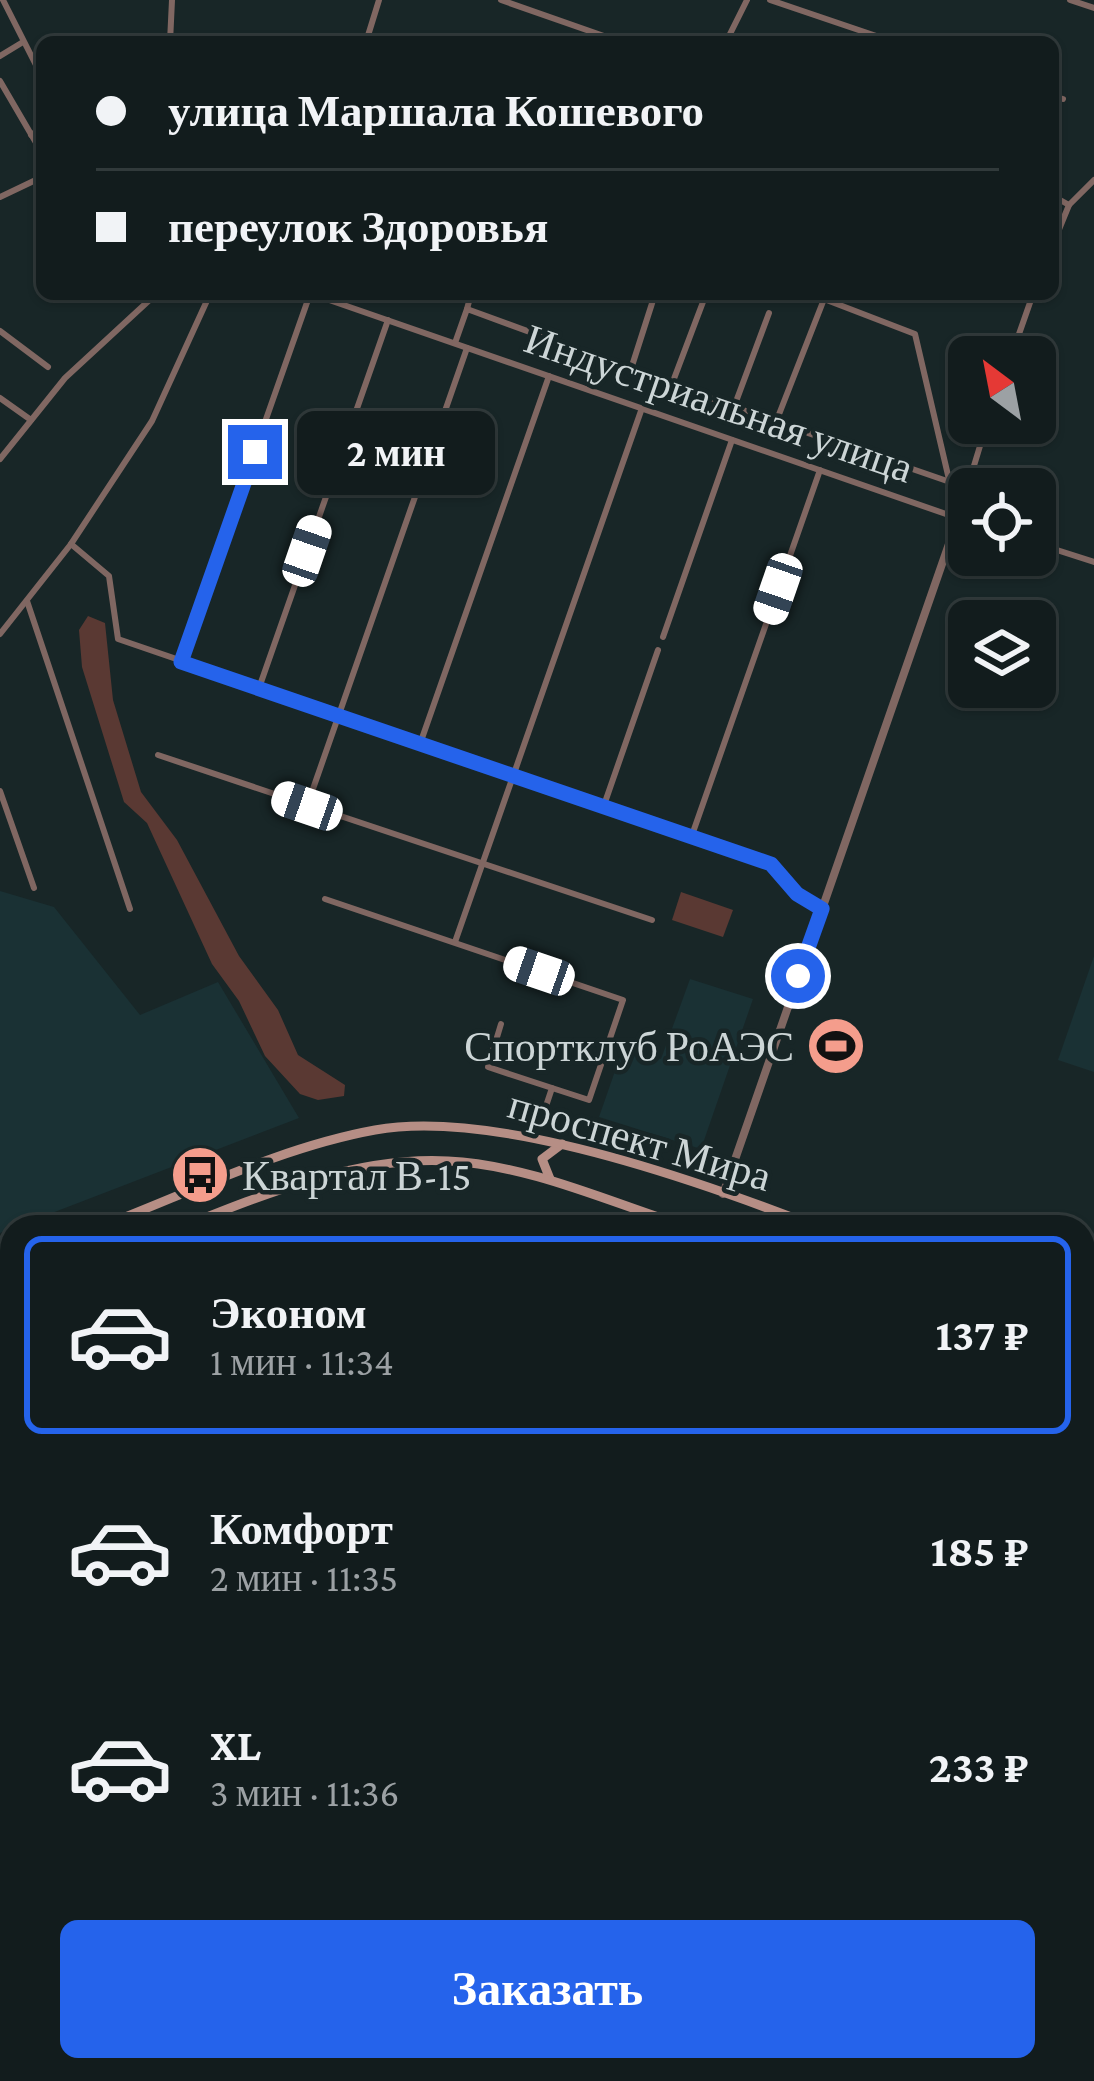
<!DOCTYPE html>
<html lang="ru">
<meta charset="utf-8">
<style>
:root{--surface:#121c1d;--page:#1b2526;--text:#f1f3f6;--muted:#9ca1a4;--line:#313a3b;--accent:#2563eb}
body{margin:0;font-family:"Crimson Pro",serif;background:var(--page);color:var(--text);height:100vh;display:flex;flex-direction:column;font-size:45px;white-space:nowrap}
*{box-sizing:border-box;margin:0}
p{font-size:39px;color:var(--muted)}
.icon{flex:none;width:66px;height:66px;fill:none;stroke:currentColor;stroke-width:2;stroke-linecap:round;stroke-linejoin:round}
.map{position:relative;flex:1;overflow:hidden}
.panel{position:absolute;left:0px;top:1215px;width:1095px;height:867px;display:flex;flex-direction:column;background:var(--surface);border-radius:36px 36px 0 0;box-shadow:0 3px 9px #0004,0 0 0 3px var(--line)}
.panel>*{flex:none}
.top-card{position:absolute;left:36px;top:36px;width:1023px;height:264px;border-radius:18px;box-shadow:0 3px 9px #0004,0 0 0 3px var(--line);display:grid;align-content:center;height:264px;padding:0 60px;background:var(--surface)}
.needle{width:78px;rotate:328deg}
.fabs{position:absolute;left:948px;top:336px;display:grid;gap:24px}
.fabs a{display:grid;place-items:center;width:108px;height:108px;border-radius:18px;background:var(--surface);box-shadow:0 3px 9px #0004,0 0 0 3px var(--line);font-size:60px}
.end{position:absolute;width:54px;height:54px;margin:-27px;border:15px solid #2563eb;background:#fff;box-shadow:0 0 0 6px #fff}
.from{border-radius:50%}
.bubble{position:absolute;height:84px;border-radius:18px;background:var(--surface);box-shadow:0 3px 9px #0004,0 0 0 3px var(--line);font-size:39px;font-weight:700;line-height:84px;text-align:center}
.car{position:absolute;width:36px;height:72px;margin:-36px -18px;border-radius:15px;box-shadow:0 0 9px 3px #0007;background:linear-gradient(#fff 24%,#345 0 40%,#fff 0 76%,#345 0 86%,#fff 0)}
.top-card b{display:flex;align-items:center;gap:42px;height:114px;font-size:45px}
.top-card b+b{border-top:3px solid var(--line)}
.top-card i{width:30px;height:30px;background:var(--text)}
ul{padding:21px 0 0;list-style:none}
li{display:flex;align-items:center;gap:36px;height:198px;margin:0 24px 18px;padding:0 36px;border:6px solid transparent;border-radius:18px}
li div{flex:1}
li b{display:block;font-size:45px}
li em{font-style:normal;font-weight:700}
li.current{border-color:var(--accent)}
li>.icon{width:108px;height:108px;stroke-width:1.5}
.button{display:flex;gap:24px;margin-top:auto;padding:24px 60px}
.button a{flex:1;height:138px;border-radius:18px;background:var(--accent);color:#fff;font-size:48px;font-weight:700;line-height:138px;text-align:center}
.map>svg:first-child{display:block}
</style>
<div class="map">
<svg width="1094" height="2081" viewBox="0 0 1094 2081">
<rect width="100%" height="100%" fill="#182627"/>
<g fill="#1a3134">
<path d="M 0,891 L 54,907 L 140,1015 L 218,982 L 299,1118 L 0,1233 Z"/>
<path d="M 1094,956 L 1094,1072 L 1058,1060 Z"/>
<path d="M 690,979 L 753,999 L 701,1149 L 599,1117 L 623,1048 L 661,1059 Z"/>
<path d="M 1083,1401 L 1094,1405 L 1094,1646 L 1083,1642 Z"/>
</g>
<g fill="#5a3933">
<path d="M 88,616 L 105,623 L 113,700 L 141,792 L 177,840 L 239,956 L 278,1010 L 298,1055 L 345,1085 L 344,1096 L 318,1100 L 300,1094 L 265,1056 L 239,1001 L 212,964 L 147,823 L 124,802 L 82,667 L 79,630 Z"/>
<path d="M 681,892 L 733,910 L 723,937 L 672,920 Z"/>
<path d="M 12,1857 L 12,2070 L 71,2070 L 75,2081 L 0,2081 L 0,1863 Z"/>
</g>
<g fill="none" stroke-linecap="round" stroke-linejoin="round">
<g stroke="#806762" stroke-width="6">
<path d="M 3,0 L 42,77"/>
<path d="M 501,0 L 621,42"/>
<path d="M 770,0 L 894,42"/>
<path d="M 1070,0 L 1094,8"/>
<path d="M 126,42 L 192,42"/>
<path d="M 170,42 L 172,0"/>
<path d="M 366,42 L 379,0"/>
<path d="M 726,42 L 747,0"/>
<path d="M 0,56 L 23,42"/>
<path d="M 0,81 L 42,153"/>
<path d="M 1053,96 L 1063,99"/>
<path d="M 31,135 L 42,128"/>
<path d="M 1053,196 L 1069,205"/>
<path d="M 0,197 L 42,177"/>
<path d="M 1053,244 L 1069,205 L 1094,180"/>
<path d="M 312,294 L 969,522"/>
<path d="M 394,294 L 400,294"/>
<path d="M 811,294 L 915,334 L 958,518"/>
<path d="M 826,294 L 776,422 L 950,482"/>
<path d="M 467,309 L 471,294"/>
<path d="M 0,331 L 48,367"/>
<path d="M 455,343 L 467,309 L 776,422"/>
<path d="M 1011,357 L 1033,294"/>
<path d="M 631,369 L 655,294"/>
<path d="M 672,384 L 706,294"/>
<path d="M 0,398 L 31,420"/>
<path d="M 734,407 L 769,313"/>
<path d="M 0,459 L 65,378 L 156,294"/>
<path d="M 959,515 L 987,423"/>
<path d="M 1035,543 L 1094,562"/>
<path d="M 71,544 L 109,576 L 118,639 L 760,859 L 797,894 L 822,909"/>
<path d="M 27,601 L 130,909"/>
<path d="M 0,634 L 71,544 L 152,421 L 210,294"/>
<path d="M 663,637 L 732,440"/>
<path d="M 181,661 L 310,294"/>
<path d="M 259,688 L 388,320"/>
<path d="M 420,744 L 549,376"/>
<path d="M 158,755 L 652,920"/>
<path d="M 0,791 L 34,888"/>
<path d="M 307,806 L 467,348"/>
<path d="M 603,808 L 658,650"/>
<path d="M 691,838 L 820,470"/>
<path d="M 325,899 L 623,1000 L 589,1100 L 552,1088"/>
<path d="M 455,942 L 642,408"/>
<path d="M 501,1024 L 488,1067 L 552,1088 L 546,1106 L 552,1125"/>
<path d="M 1083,1840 L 1094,1808"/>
<path d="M 1083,1879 L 1094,1885"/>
<path d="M 623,2070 L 656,2081"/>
<path d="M 965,2070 L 991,2081"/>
<path d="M 594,2079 L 602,2070"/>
<path d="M 880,2081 L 884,2070"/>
<path d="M 1002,2081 L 1006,2070"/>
</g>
<g stroke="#806762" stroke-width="8">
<path d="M 723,1194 L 958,518"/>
<path d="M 0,1853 L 12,1847"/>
<path d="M 411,2081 L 415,2070"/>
</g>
<g stroke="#b68e85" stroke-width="9">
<path d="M 550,1179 L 542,1159 L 562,1144"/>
<path d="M 100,1227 C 189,1193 281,1147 375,1130 C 496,1108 702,1182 817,1227"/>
<path d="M 182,1227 C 264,1194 358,1156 448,1161 C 530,1165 611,1203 688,1227"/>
<path d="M 0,1266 L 12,1261"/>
<path d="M 0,1301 L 12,1296"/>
<path d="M 1083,1321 L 1094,1325"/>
<path d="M 1083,1362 L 1094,1365"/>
</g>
</g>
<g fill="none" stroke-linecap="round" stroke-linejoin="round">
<path stroke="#2563eb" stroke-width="15" d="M 255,452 L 181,662 L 771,864 L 797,894 L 822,909 L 798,976"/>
</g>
<defs>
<g id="stadium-disc" transform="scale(3)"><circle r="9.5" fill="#f49d8c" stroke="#182627"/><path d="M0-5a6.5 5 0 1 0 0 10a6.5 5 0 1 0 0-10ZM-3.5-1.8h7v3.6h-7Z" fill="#111"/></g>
<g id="bus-disc" transform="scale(3)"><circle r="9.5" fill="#f49d8c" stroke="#182627"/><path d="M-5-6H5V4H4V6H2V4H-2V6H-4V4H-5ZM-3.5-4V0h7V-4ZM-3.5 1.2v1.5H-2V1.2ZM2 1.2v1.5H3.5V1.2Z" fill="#111"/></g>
</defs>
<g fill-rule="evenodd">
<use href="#stadium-disc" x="836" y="1046"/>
<use href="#bus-disc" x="200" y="1175"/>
</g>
<g text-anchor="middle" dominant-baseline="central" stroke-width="9" stroke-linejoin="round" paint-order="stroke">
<g font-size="42" fill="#ccd5d6" stroke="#182627">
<text transform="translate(719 403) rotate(19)">Индустриальная улица</text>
<text transform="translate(640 1140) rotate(16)">проспект Мира</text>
</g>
<g font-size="42" fill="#ccd5d6" stroke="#182627" text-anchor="end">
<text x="794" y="1046">Спортклуб РоАЭС</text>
<text x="242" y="1175" text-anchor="start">Квартал В-15</text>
</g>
</g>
</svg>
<div class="fabs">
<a><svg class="needle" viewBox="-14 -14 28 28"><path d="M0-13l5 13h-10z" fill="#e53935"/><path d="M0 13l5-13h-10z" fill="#9ca1a4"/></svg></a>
<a><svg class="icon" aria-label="locate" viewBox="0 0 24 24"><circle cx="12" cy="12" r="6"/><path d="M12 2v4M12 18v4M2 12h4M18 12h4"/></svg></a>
<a><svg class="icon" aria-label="layers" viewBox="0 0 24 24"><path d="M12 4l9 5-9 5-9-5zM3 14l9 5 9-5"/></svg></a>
</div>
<i class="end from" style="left:798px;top:976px"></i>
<i class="end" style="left:255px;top:452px"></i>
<div class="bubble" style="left:297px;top:411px;width:198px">2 мин</div>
<i class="car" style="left:307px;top:551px;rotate:19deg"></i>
<i class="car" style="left:778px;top:589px;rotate:199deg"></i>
<i class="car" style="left:307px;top:806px;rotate:289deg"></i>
<i class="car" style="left:539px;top:971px;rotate:289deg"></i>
<div class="top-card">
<b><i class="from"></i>улица Маршала Кошевого</b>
<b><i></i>переулок Здоровья</b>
</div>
<section class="panel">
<ul>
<li class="current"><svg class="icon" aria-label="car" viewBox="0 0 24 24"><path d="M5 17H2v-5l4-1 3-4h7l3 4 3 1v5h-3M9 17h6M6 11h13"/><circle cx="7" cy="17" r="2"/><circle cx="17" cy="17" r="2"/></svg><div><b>Эконом</b><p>1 мин · 11:34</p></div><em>137 ₽</em></li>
<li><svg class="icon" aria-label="car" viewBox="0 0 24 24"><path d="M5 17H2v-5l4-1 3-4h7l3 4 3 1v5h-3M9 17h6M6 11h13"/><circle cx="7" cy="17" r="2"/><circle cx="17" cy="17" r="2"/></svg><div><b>Комфорт</b><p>2 мин · 11:35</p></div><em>185 ₽</em></li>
<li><svg class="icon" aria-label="car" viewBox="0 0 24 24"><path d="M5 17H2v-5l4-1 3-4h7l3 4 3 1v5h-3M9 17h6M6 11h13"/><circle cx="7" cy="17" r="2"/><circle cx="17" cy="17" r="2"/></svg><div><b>XL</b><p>3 мин · 11:36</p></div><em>233 ₽</em></li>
</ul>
<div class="button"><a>Заказать</a></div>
</section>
</div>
